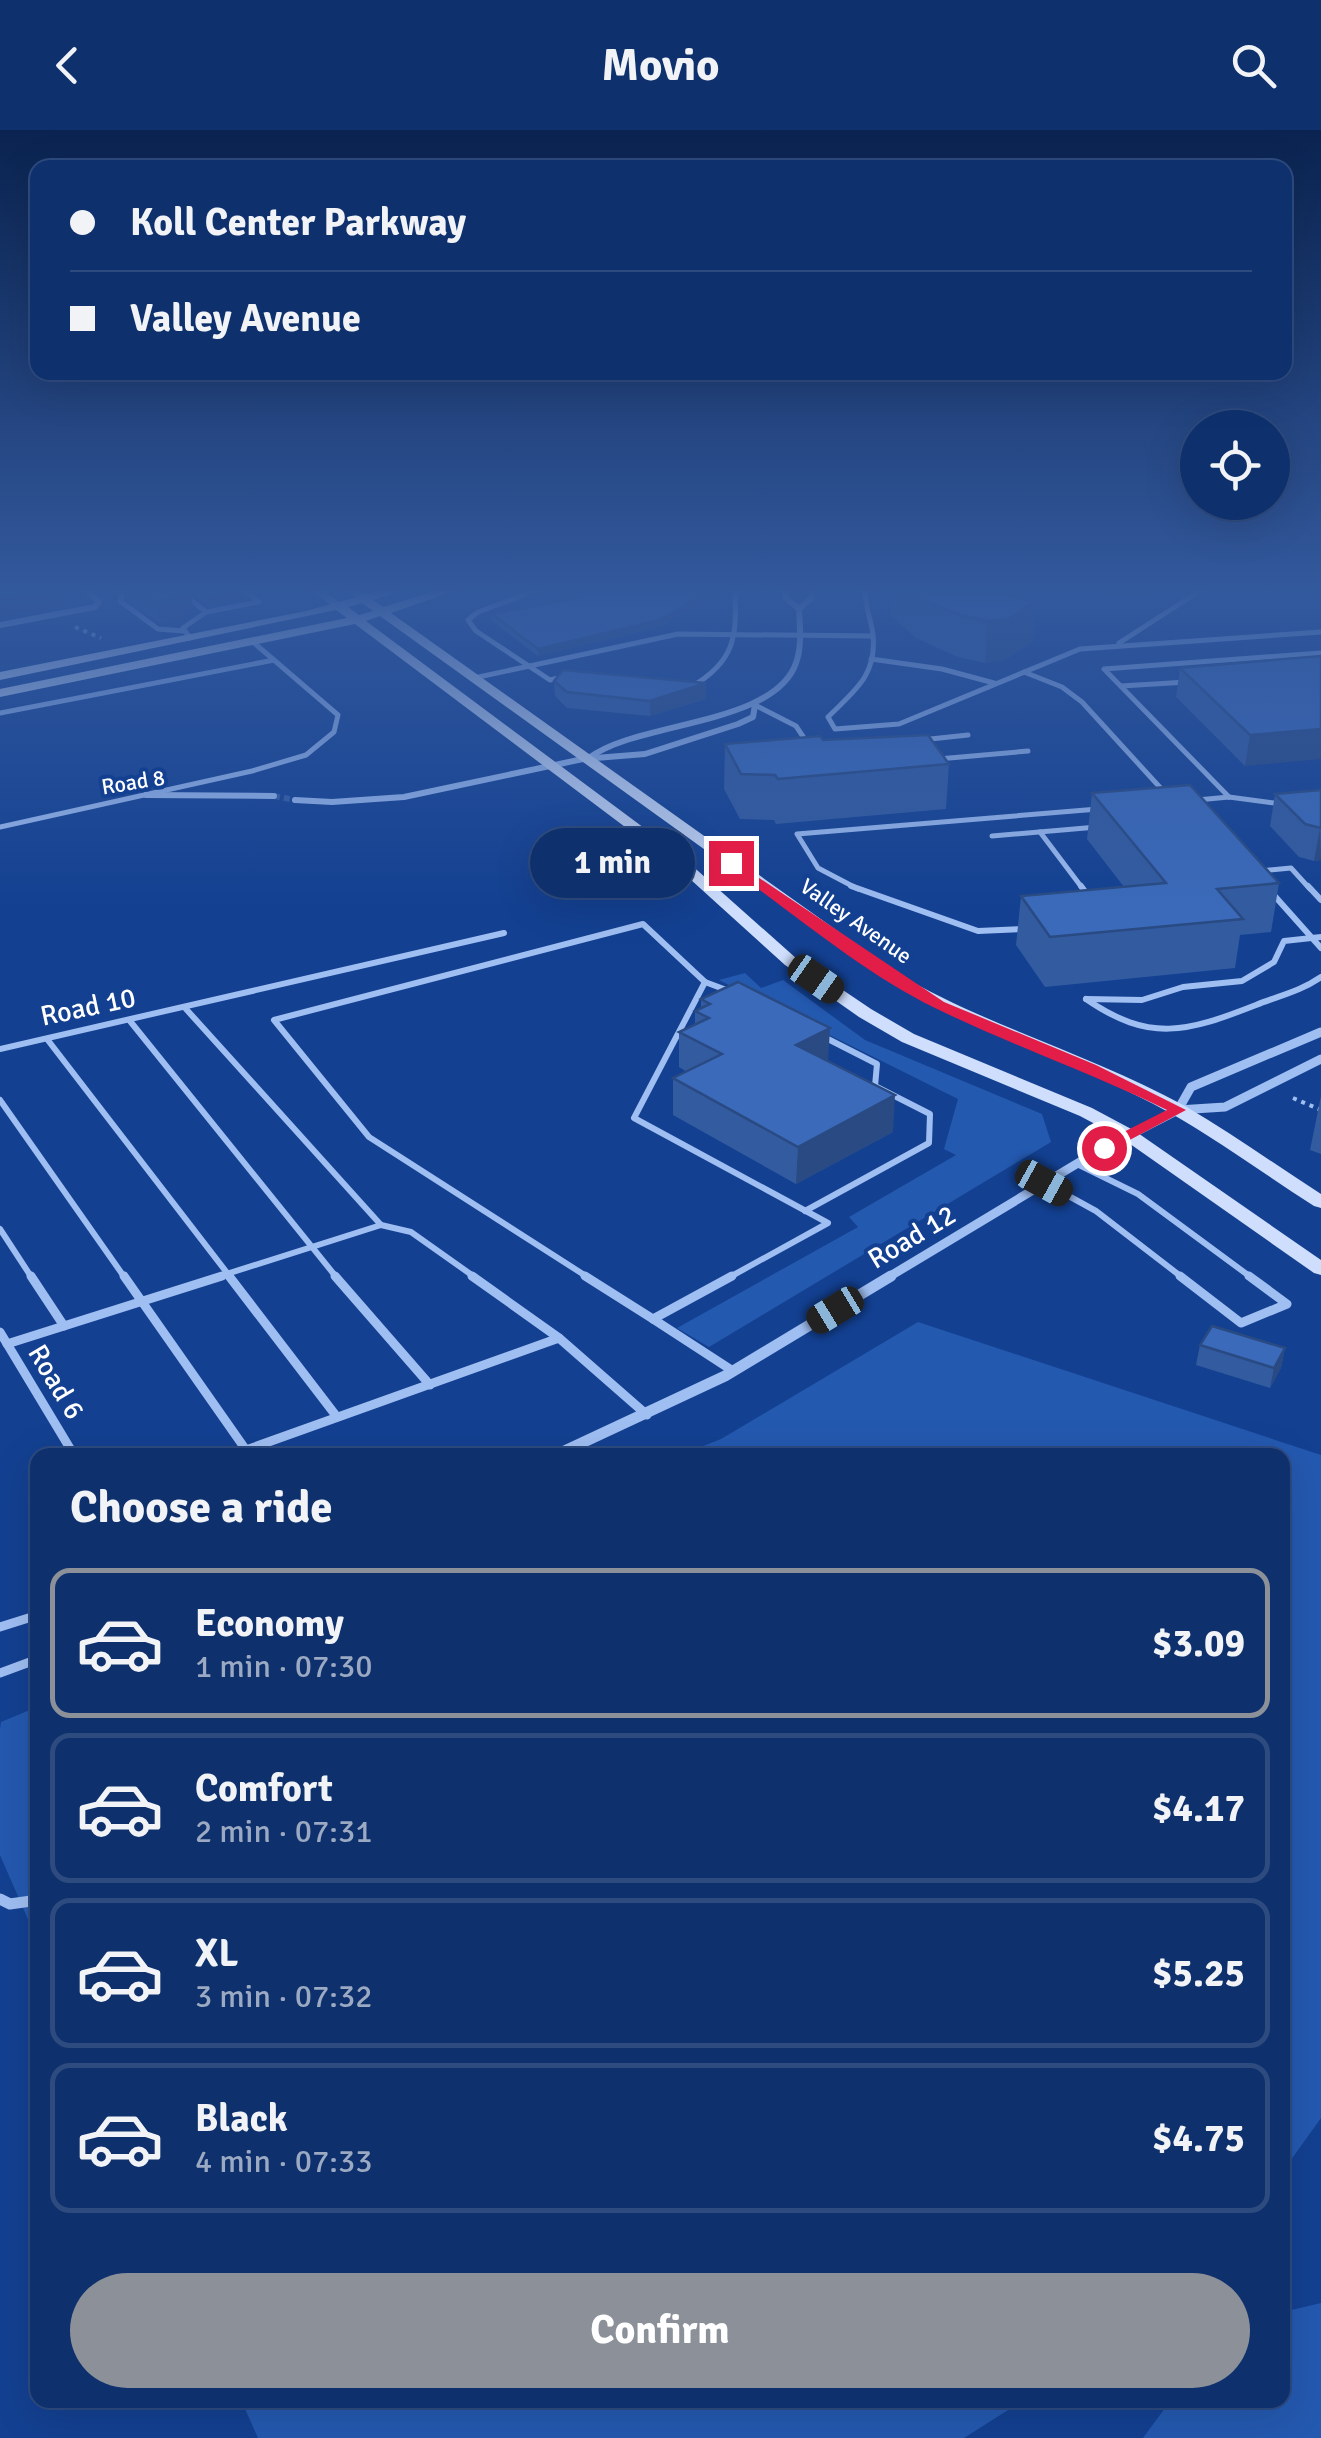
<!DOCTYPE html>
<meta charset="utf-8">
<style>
:root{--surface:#0e306d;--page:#173872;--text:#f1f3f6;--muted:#9ba9c2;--line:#2e4b80;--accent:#8c9099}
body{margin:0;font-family:Signika,sans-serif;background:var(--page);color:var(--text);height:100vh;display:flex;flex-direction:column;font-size:38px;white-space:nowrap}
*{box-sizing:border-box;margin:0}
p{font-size:32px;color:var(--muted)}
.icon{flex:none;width:55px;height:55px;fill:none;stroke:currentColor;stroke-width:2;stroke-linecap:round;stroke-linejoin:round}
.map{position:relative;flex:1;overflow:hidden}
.details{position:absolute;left:30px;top:1318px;width:1260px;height:960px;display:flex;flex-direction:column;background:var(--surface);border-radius:20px;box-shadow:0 10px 40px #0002,0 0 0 2px var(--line)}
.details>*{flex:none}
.top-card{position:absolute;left:30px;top:30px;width:1262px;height:220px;border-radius:20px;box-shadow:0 10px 40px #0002,0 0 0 2px var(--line);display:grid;align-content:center;height:220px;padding:0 40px;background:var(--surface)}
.tools{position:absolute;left:1180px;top:280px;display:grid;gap:20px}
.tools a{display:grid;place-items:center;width:110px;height:110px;border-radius:50%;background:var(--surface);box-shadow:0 10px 40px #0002,0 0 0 2px var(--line);font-size:50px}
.end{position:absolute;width:45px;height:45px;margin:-22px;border:12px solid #e11d48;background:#fff;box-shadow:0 0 0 5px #fff}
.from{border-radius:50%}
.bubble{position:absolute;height:70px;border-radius:35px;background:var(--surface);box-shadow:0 10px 40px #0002,0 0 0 2px var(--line);font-size:32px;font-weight:700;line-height:70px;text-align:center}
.car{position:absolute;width:30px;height:60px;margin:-30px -15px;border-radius:12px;box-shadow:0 0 8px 2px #0007;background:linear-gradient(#222 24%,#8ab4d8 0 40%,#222 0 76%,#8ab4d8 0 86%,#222 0)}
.top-card b{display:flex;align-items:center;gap:35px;height:95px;font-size:38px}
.top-card b+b{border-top:2px solid var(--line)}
.top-card i{width:25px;height:25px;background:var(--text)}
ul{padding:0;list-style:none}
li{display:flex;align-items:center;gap:30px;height:150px;margin:0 20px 15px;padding:0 20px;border:5px solid var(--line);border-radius:20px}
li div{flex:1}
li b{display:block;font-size:38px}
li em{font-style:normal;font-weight:700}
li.on{border-color:var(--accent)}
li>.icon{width:90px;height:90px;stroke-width:1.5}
h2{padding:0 40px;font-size:45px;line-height:120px}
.cta{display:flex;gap:20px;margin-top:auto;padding:20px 40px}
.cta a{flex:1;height:115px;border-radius:60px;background:var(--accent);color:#fff;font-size:40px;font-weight:700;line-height:115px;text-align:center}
header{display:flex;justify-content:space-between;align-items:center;height:130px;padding:0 40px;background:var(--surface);font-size:45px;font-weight:700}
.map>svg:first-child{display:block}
</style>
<header><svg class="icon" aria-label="back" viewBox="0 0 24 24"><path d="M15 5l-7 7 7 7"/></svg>Movio<svg class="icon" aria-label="search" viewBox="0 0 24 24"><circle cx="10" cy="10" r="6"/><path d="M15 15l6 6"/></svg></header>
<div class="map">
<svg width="1321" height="2308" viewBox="0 0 1321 2308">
<rect width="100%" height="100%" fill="#134091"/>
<g fill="#2459b0">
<path d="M 745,843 L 761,858 L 783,850 L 865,910 L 1042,984 L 1051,1012 L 709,1217 L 677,1198 L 858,1097 L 849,1087 L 956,1025 L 944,1019 L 958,969 L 719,850 Z"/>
<path d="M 918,1192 L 1321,1325 L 1321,1988 L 1283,2041 L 1282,1325 L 681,1325 L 721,1309 Z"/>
<path d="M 37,1577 L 37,1810 L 0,1725 L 0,1599 L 1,1592 Z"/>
<path d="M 1321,2173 L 1321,2308 L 1143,2308 L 1171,2270 L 1282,2270 L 1283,2182 Z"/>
<path d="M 241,2270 L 1024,2270 L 964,2308 L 258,2308 Z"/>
</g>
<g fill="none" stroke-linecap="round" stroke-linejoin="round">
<path stroke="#365da2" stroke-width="6" stroke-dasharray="6 4" stroke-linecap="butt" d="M 274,666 L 295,670"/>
<g stroke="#9fbef2" stroke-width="4" stroke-dasharray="4 5" stroke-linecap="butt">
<path d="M 75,497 L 101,508"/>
<path d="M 1293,968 L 1321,980"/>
</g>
<g stroke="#9fbef2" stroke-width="5">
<path d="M 116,457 L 122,466 L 120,471 L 158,499 L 184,501"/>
<path d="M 175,457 L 206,482"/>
<path d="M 545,457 L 478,482 L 468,490 L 476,501 L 550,550 L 563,547"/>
<path d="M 865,457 C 864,475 871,488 873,505 C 877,546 854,561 828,587 L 835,599 L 899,594 L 1080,519 L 1321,502"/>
<path d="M 190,508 L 183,498 L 206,482 L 259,472 L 240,457"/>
<path d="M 1119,513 L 1206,457"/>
<path d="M 871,529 L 942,539 L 994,553"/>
<path d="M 1024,542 L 1062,557 L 1082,572 L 1166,664"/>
<path d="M 474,548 L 678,504 L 873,506"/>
<path d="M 1121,556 L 1187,552"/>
<path d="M 691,557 C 736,531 737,506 735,457"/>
<path d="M 755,575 L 796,596 L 808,614"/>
<path d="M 0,583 L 274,530"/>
<path d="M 921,610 L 968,605"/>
<path d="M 938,629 L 1028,621"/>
<path d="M 1229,667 L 1104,539 L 1321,523"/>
<path d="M 1197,670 L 1229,667 L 1282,674"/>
<path d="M 0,697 L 252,641 L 306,625 L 334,602 L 338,585 L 253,512"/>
<path d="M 1040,702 L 1083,759"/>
<path d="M 992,706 L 1097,697"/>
<path d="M 1260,741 L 1291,738 L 1310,759"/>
<path d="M 858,759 L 818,738 L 797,704 L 1098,679"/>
</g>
<g stroke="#9fbef2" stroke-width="6">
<path d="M 851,756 L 978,801 L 1024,799"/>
<path d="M 1081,756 L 1089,767"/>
<path d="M 1308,756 L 1321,770"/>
<path d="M 1272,763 L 1321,818"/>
<path d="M 705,852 L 729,861"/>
<path d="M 1086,869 L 1142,870 L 1183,857 L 1242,851 L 1274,832 L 1284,811 L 1321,807"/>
<path d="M 1086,869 C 1150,913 1187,902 1256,875 C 1278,866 1301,861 1321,847"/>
<path d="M 186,879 L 381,1095 L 411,1102 L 476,1148"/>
<path d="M 130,891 L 337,1148"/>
<path d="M 47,909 L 231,1148"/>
<path d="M 0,919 L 504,803"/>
<path d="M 0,970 L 125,1148"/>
<path d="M 1077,1034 L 1138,1064 L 1252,1148"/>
<path d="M 1045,1053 L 1096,1081 L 1183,1148"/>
<path d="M 805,1081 L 929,1013 L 930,984 L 875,956 L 877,934 L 822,906"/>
<path d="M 0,1099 L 32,1148"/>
<path d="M 214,1148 L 381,1095"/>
<path d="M 589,1148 L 369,1007 L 274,890 L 643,794 L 705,852 L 634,988 L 828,1093 L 728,1148"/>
</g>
<g stroke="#9fbef2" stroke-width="9">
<path d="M 31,1146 L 64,1196"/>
<path d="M 124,1146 L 246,1320 L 559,1208"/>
<path d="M 229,1146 L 337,1287"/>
<path d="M 335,1146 L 430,1255"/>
<path d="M 472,1146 L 559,1208 L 647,1285"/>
<path d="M 585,1146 L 653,1189"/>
<path d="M 1180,1146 L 1241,1193 L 1287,1174 L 1249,1146"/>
<path d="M 653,1189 L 733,1241"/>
<path d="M 653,1189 L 732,1146"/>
<path d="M 0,1202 L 74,1325"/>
<path d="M 7,1214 L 222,1146"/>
<path d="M 0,1497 L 38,1485"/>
<path d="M 0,1543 L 38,1529"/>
</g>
<path stroke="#9fbef2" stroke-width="11" d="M 0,1769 L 10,1774 L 38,1770"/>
<g stroke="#9fbef2" stroke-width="6">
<path d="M 799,479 L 812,467 L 812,457"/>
<path d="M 0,495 L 95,477 L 99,472 L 83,457"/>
<path d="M 589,628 C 637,591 774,596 796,533 C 802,516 800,497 799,479 L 786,468 L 784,457"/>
<path d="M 146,665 L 274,666"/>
<path d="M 295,670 L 332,672 L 404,667 L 583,629 L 645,624 L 738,594 L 753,587 L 755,575"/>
</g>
<g stroke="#9fbef2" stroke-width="9">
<path d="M 1178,980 L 1191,957 L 1321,902"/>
<path d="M 887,1148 L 1098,1021 L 1178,980 L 1225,977 L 1321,929"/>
</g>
<path stroke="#9fbef2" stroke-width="11" d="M 556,1325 L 725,1246 L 891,1146"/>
<g fill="#9fbef2" fill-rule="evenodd">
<path d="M 307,457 L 319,457 L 344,476 L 335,478 Z"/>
<path d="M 344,457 L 355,457 L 369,469 L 360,471 Z"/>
</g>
<path fill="#cedefc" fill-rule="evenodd" d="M 392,457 L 411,457 L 373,470 L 383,477 L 448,457 L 466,457 L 391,483 L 898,844 C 989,897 1092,925 1185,976 C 1231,1003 1276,1035 1321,1064 L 1321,1078 L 1314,1076 C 1267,1046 1221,1012 1172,984 C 1080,932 977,905 886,850 L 380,486 L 366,491 L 679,724 L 797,829 L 871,879 L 914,904 L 1092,978 L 1135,1001 L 1321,1130 L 1321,1145 L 1314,1143 L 1123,1009 L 1080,986 L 902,912 L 859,887 L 785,835 L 669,730 L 355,494 L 0,567 L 0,559 L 347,488 L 336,480 L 0,550 L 0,542 L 306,481 ZM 362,473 L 373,481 L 359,485 L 348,477 Z"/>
</g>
<g fill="#335ba0">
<path d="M 128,457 L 231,457 L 238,462 L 239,469 L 208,475 L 191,462 L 193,479 L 187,481 L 187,487 L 160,493 L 130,471 Z"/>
<path d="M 597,457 L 723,457 L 723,460 L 660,497 L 538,526 L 492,491 L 492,484 L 575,468 Z"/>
<path d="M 893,457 L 991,457 L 987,459 L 990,462 L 1035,471 L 1032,512 L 1005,530 L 985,533 L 958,527 L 916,508 L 891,485 Z"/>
<path d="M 1088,457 L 1177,457 L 1133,467 L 1114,466 L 1097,458 Z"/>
<path d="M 1321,526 L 1245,636 L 1176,567 L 1180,538 Z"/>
<path d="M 554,551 L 706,553 L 706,569 L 650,586 L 567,578 L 555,566 Z"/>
<path d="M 823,610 L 949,634 L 946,679 L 776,694 L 774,690 L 740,689 L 724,659 L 725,614 Z"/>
<path d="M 1321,660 L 1321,730 L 1314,731 L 1299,727 L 1270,696 L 1275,664 Z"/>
<path d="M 1092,663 L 1279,753 L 1271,802 L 1240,805 L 1235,838 L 1045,857 L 1016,815 L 1021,766 L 1124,757 L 1087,709 Z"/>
<path d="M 701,869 L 828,931 L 893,1002 L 796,1054 L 673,985 L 673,948 L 687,942 L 679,937 L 679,902 L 695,895 L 695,881 L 701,878 Z"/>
<path d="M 1321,966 L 1321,1024 L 1310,1020 Z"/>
<path d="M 1200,1215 L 1285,1218 L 1281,1238 L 1270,1258 L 1196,1235 Z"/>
</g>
<g fill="#294a82">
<path d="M 716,457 L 723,457 L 723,460 L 660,497 L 538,526 L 538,519 Z"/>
<path d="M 1134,457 L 1177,457 L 1133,467 Z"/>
<path d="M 190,458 L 193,479 L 187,481 L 187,487 L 160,493 L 157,471 L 178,460 Z"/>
<path d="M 58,460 L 61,477 L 0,486 L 0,469 Z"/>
<path d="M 238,462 L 239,469 L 208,475 L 207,468 Z"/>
<path d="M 1035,471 L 1032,512 L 1005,530 L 985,533 L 988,491 Z"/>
<path d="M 706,553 L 706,569 L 650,586 L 650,571 Z"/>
<path d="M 1321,599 L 1321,629 L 1245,636 L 1250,605 Z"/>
<path d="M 1320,698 L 1321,730 L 1314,731 Z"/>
<path d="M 830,898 L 828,933 L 796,915 Z"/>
<path d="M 895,965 L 893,1002 L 796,1054 L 798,1017 Z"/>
<path d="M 1285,1218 L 1281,1238 L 1270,1258 L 1274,1238 Z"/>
</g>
<g fill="#3b6aba" stroke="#294a82" stroke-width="2.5">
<path d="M 0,457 L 55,457 L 58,460 L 0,469 Z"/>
<path d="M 138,457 L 189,457 L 190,458 L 178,460 L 185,466 L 157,471 Z"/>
<path d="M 193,457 L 231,457 L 238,462 L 207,468 Z"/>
<path d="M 597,457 L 716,457 L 660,490 L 538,519 L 492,484 L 575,468 Z"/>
<path d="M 907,457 L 985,457 L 990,462 L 1035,471 L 1009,489 L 988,491 L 961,485 L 918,468 Z"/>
<path d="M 1321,526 L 1321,599 L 1250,605 L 1180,538 Z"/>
<path d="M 563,540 L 706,553 L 650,571 L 567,562 L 554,551 Z"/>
<path d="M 928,605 L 949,634 L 778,649 L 775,645 L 741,644 L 725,614 L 820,606 L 823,610 Z"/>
<path d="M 1190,655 L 1279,753 L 1217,759 L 1243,789 L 1050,807 L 1021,766 L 1166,753 L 1092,663 Z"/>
<path d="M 1321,660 L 1321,698 L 1305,694 L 1275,664 Z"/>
<path d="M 738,852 L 830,898 L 796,915 L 895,965 L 798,1017 L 673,948 L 722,924 L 679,902 L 709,888 L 695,881 L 710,874 L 701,869 Z"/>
<path d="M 1212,1196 L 1285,1218 L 1274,1238 L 1200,1215 Z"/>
</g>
<linearGradient id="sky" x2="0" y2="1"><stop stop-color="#0a2350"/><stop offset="0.59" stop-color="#33599d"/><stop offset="1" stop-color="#33599d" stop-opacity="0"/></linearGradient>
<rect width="1321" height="780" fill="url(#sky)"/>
<path fill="#e11d48" d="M 731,729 L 944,872 L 1096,935 L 1186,980 L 1109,1021 L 1098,1021 L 1098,1015 L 1167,980 C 1091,943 1011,915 935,878 C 861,842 794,783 726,736 Z"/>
<g text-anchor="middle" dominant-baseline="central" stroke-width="8" stroke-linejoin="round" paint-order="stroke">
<g font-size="22" fill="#fff" stroke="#134091">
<text transform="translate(133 652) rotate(-9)">Road 8</text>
<text transform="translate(856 791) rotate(35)">Valley Avenue</text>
</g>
<g font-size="28" fill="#fff" stroke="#134091">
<text transform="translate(88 877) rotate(-12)">Road 10</text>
<text transform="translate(912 1107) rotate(-31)">Road 12</text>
<text transform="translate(56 1252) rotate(59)">Road 6</text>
</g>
</g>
</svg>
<div class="tools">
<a><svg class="icon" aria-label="locate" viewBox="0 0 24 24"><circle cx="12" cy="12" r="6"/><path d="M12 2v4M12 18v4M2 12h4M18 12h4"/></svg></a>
</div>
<i class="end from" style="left:1104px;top:1018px"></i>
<i class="end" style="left:731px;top:733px"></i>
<div class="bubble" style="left:530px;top:698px;width:165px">1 min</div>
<i class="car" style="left:816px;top:849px;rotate:125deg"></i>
<i class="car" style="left:1044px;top:1053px;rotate:119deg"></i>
<i class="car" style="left:835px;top:1180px;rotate:239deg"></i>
<div class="top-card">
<b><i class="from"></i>Koll Center Parkway</b>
<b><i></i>Valley Avenue</b>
</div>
<section class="details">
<h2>Choose a ride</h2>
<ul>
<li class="on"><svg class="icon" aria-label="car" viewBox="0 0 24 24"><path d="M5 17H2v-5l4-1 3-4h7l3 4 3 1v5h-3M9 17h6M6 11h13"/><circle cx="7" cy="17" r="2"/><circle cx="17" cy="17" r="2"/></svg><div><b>Economy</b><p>1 min · 07:30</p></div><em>$3.09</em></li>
<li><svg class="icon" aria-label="car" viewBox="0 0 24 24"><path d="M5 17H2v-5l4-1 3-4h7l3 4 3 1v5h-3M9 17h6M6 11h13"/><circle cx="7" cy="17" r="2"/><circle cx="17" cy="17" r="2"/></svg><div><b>Comfort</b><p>2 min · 07:31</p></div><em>$4.17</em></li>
<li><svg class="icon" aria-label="car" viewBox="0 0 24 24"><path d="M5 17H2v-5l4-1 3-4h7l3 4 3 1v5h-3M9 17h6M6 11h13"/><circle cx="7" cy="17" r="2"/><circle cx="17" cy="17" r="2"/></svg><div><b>XL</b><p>3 min · 07:32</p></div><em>$5.25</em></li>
<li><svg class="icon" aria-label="car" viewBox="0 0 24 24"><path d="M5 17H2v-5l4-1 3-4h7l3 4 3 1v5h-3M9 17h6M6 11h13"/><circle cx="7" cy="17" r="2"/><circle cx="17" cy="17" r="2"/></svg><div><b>Black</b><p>4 min · 07:33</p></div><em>$4.75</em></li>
</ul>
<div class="cta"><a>Confirm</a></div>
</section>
</div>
